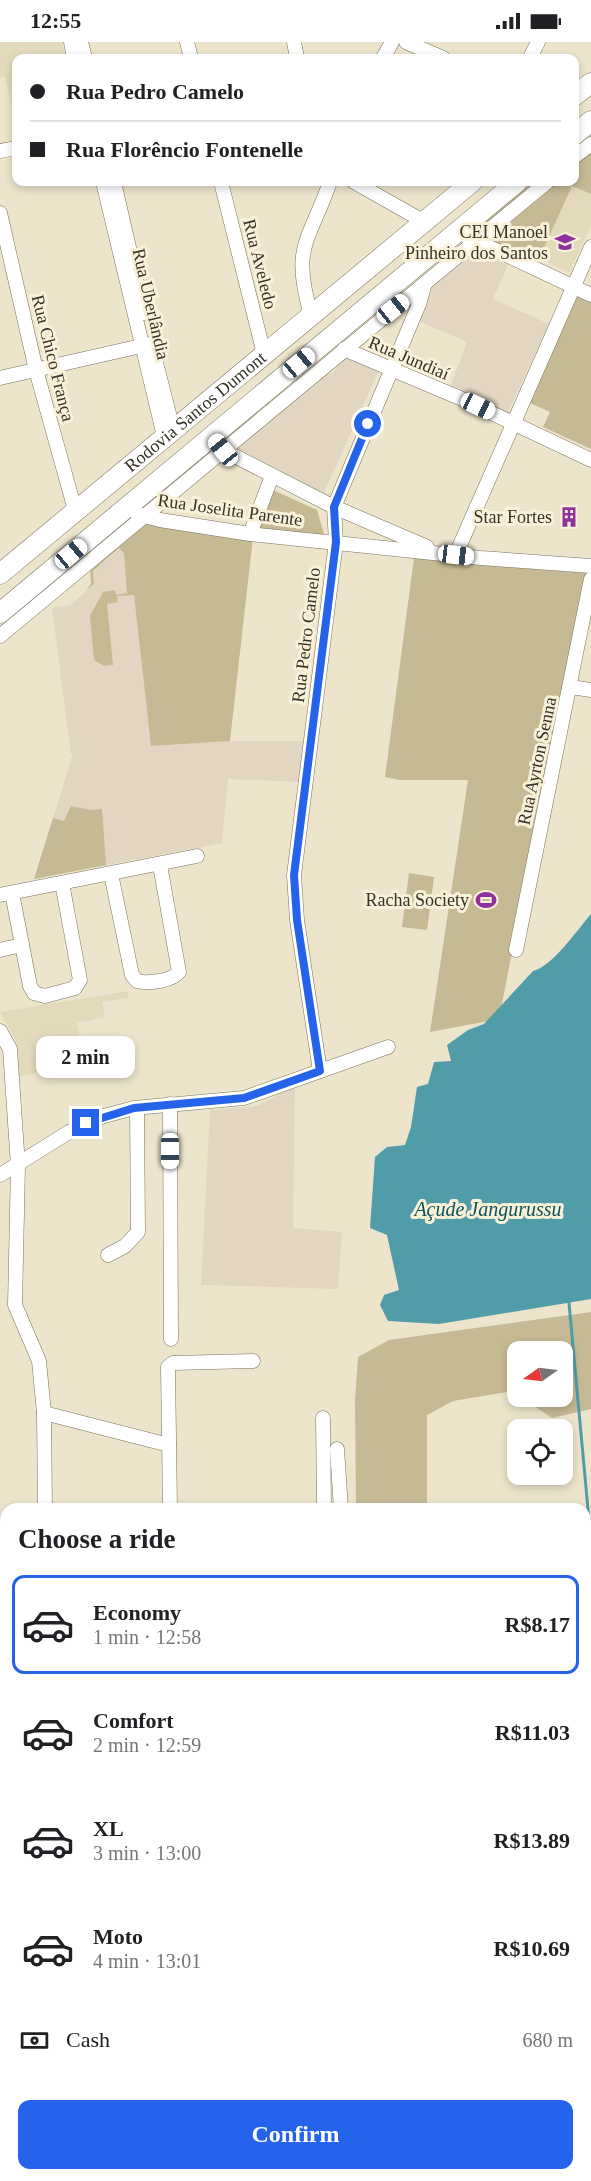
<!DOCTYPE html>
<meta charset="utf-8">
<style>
:root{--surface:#fff;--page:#f6f6f6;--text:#202124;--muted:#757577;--line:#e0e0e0;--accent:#2563eb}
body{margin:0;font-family:"Times New Roman",serif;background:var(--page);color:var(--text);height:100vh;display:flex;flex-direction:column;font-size:22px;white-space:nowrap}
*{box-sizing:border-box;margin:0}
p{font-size:20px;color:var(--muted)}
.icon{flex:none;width:33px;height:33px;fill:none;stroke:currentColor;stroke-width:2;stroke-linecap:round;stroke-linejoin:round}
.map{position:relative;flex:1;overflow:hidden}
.panel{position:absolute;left:0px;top:1461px;width:591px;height:678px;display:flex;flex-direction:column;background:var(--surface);border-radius:18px 18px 0 0;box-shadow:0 3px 9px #0003}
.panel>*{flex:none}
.banner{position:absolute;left:12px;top:12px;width:567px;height:132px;border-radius:12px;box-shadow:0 3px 9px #0003;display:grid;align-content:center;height:132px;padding:0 18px;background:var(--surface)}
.needle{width:39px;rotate:256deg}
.fabs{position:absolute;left:507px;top:1299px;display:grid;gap:12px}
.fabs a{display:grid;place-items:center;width:66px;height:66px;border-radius:12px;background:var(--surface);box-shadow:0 3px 9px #0003;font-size:30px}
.end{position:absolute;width:27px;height:27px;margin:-14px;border:8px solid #2563eb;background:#fff;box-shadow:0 0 0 3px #fff}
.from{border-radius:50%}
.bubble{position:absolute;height:42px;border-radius:12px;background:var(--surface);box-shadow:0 3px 9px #0003;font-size:20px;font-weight:800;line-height:42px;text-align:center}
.car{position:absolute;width:18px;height:36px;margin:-18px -9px;border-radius:8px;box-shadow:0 0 4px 2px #0007;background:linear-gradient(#fff 24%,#345 0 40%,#fff 0 76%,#345 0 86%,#fff 0)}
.banner b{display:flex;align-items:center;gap:21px;height:57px;font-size:22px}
.banner b+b{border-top:2px solid var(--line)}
.banner i{width:15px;height:15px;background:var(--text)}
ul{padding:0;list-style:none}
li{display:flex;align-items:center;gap:18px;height:99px;margin:0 12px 9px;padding:0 6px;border:3px solid transparent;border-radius:12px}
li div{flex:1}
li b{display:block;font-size:22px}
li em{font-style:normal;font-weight:800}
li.selected{border-color:var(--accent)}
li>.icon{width:54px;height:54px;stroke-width:1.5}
h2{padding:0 18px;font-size:27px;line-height:72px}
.pay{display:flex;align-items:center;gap:15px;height:66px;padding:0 18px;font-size:22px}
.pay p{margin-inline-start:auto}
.action{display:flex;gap:12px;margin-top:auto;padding:12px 18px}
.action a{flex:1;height:69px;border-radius:12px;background:var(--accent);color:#fff;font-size:24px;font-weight:800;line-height:69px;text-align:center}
.status{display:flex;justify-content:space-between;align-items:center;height:42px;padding:0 30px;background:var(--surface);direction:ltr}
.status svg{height:16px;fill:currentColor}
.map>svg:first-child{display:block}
</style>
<div class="status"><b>12:55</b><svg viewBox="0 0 49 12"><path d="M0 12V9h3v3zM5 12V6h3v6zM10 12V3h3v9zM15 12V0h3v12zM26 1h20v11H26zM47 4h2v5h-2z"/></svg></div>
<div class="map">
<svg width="591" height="2139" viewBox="0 0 591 2139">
<rect width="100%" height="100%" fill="#ece5cc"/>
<g fill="#e2daba">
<path d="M 0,0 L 62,0 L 66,16 L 16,16 L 16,82 L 5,35 L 0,35 Z"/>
<path d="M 572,144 L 591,152 L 591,183 L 569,231 L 539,216 Z"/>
<path d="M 128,949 L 128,956 L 102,960 L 105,975 L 77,981 L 85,1020 L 18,1035 L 16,999 L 0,970 Z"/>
</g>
<g fill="#e2d6c2">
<path d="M 473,208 L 508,223 L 493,257 L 549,282 L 508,370 L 451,343 L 467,300 L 416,278 L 432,242 Z"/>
<path d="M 344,313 L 379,328 L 323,453 L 232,407 L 315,338 L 319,339 L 324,329 L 332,332 Z"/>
<path d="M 126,501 L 129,505 L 151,704 L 230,699 L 304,699 L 300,740 L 228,737 L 222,801 L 34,837 L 73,712 L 71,713 L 52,566 L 71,563 L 94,542 L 93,529 Z"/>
<path d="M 295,1043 L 293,1186 L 342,1190 L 338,1247 L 201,1243 L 210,1068 L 258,1064 Z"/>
</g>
<g fill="#c5ba94">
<path d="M 587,93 L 591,93 L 591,152 L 572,144 L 538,219 L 475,192 L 474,187 L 531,140 L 574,140 L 575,103 Z"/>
<path d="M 578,253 L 591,259 L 591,407 L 543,385 L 550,370 L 528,360 Z"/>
<path d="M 273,448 L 317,468 L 325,495 L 257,489 Z"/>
<path d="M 145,482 L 253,495 L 230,699 L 151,704 L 134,553 L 117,554 L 118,560 L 107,562 L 113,623 L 104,624 L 94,618 L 90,574 L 103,550 L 115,548 L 116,553 L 127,551 L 124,511 L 119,506 L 93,529 L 94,542 L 87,548 L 91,541 L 90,526 Z"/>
<path d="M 414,516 L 586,531 L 499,977 L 430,990 L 468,738 L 400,738 L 385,735 Z"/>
<path d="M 71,764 L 91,768 L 102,767 L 106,823 L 34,837 L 53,776 L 64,779 Z"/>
<path d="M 409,831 L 434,835 L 427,888 L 402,885 Z"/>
<path d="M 591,1270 L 591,1367 L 552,1376 L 521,1355 L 562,1354 L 562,1310 L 518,1310 L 517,1352 L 513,1349 L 453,1359 L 427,1373 L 427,1467 L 356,1467 L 355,1358 L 358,1315 L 389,1298 Z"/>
</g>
<path fill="#509ca9" d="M 591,872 L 591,1257 L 439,1282 L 388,1279 L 380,1263 L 384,1253 L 399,1248 L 387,1193 L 370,1186 L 375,1115 L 387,1105 L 405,1103 L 411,1085 L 417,1045 L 428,1042 L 434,1020 L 451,1019 L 447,1003 L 468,988 L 484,982 L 533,929 C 552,925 578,887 591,872 Z"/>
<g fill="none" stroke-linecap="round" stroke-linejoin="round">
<g stroke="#509ca9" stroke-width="3">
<path d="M 569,1261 L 591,1500"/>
<path d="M 585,1663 L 591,1628"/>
<path d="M 324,2139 L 326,2133"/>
</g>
<g stroke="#79725c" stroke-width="15">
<g id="minor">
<path d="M 71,0 L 74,16"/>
<path d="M 81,0 L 85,16"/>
<path d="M 187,0 L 191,16"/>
<path d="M 294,0 L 297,16"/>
<path d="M 406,0 L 443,16"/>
<path d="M 383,16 L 392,0"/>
<path d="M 530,16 L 538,0"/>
<path d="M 0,109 L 16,106"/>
<path d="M 574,115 L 591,102"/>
<path d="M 103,140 L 164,394"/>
<path d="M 114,140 L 144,271"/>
<path d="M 221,140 L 264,312"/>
<path d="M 354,140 L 423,179"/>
<path d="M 0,171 L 36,328 L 75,468"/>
<path d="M 466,194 L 591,253"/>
<path d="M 311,273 C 291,204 309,200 330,140"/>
<path d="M 344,307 L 460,356 L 591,418"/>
<path d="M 154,313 L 173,387"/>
<path d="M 0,336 L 150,302"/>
<path d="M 219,403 L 223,408 L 334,465 L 427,505"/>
<path d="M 137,472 L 160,478 L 250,492 L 481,516 L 591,524"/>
<path d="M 250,492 L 272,434"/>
<path d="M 456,512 L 591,205"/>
<path d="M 0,594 L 547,140"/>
<path d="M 571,645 L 591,648"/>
<path d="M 111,832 L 132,933 L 137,939 C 148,942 172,939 179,930 L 160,823"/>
<path d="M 12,851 L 30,944 L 34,951 L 45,954 L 75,946 L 80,938 L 62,841"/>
<path d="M 0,853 L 197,814"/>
<path d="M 0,908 L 22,903"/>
<path d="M 516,908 L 591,537"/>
<path d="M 0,989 L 10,1007 L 18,1124 L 15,1263 L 39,1319 L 44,1371 L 45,1467"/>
<path d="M 320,1029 L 297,878 L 294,833 L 336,500 L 334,465 L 419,262 L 425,241"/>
<path d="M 170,1062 L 171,1297"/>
<path d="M 0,1133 L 69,1090 L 104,1074 L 134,1066 L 244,1056 L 388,1005"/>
<path d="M 108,1213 L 125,1204 L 138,1190 L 137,1066"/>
<path d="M 44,1371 L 169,1403"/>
<path d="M 323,1376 L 324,1467"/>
<path d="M 337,1407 L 341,1467"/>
<path d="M 170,1467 L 168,1325 L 173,1321 L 253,1319"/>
<path d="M 0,1501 L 6,1501"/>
<path d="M 585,1568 L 591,1567"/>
<path d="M 585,1757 L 591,1757"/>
<path d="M 0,1780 L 6,1782"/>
<path d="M 0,1925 L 6,1927"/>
<path d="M 0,2038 L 6,2016"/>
<path d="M 585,2045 L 591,2048"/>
<path d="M 0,2055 L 6,2057"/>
<path d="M 585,2113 L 591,2107"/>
<path d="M 585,2132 L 591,2137"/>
<path d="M 166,2139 L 167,2133"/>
<path d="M 448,2139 L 474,2133"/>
</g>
</g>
<g stroke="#79725c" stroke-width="21">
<g id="highway">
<path d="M 574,54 L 591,41"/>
<path d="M 574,93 L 591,79"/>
<path id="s1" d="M 0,532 L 472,140"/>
<path d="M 0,571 L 517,140"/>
</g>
</g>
<use href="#minor" stroke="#fff" stroke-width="14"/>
<use href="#highway" stroke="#fff" stroke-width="20"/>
</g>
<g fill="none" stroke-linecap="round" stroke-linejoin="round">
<path stroke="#2563eb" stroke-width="8" d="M 86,1081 L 134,1066 L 244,1056 L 320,1029 L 297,878 L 294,833 L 336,500 L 334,465 L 368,382"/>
</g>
<defs>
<g id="school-bare" transform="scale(1.62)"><path d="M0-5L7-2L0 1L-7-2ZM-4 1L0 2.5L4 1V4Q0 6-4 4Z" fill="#90329c" stroke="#f9f2d9" stroke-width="2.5" paint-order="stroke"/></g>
<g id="building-bare" transform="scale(1.62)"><path d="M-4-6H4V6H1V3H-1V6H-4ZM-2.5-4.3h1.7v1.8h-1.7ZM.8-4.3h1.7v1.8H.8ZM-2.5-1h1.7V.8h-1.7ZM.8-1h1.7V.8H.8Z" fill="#90329c" stroke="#f9f2d9" stroke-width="2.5" paint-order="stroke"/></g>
<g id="stadium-bare" transform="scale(1.62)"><path d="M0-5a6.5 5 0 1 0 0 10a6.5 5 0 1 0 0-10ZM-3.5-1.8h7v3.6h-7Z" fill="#90329c" stroke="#f9f2d9" stroke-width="2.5" paint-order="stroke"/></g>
</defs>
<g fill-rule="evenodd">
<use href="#school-bare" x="565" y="200"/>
<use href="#building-bare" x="569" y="475"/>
<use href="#stadium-bare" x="486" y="858"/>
</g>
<g text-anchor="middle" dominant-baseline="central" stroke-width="6" stroke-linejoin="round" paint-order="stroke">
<g font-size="18" fill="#36332a" stroke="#f9f2d9" text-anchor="end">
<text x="548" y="190">CEI Manoel<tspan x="548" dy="21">Pinheiro dos Santos</tspan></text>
<text x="552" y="475">Star Fortes</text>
<text x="469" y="858">Racha Society</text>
</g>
<g font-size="18" fill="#36332a" stroke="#f9f2d9">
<text transform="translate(260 222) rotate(76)">Rua Aveledo</text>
<text transform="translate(151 262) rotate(77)">Rua Uberlândia</text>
<text transform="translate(53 316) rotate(76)">Rua Chico França</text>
<text transform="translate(409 316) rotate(23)">Rua Jundiaí</text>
<text stroke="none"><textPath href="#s1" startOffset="254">Rodovia Santos Dumont</textPath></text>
<text transform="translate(230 468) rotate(8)">Rua Joselita Parente</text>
<text transform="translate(306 593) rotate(-83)">Rua Pedro Camelo</text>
<text transform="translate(537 719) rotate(-78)">Rua Ayrton Senna</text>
</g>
<g font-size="20" font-style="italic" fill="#0f525c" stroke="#f9f2d9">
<text x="488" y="1167">Açude Jangurussu</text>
</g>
</g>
</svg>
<div class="fabs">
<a><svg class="needle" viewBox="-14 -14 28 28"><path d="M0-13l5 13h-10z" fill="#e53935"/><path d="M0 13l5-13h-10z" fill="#757577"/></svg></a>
<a><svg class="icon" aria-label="locate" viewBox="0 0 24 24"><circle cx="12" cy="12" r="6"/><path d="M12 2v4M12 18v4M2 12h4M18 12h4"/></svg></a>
</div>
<i class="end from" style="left:368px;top:382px"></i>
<i class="end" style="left:86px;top:1081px"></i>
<div class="bubble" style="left:36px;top:994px;width:99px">2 min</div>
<i class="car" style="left:393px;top:267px;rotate:51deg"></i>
<i class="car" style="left:299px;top:321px;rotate:50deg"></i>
<i class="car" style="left:478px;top:364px;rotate:115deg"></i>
<i class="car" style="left:223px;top:408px;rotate:321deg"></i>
<i class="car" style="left:71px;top:512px;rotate:50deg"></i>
<i class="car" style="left:456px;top:513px;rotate:97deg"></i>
<i class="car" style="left:170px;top:1109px;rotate:180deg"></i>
<div class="banner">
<b><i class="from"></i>Rua Pedro Camelo</b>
<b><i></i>Rua Florêncio Fontenelle</b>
</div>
<section class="panel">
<h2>Choose a ride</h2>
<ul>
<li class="selected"><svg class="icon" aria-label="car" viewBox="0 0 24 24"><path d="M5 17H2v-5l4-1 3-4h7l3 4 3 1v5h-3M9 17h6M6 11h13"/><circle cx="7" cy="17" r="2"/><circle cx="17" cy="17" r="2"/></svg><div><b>Economy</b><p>1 min · 12:58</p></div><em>R$8.17</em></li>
<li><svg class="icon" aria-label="car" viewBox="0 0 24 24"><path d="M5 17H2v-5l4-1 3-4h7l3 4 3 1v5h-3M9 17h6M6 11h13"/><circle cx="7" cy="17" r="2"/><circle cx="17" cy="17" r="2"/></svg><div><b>Comfort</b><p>2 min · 12:59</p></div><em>R$11.03</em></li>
<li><svg class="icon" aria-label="car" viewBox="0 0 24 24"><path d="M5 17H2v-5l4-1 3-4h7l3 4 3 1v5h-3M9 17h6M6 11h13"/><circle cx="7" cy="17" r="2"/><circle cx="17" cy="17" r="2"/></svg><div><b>XL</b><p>3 min · 13:00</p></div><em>R$13.89</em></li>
<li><svg class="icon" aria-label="car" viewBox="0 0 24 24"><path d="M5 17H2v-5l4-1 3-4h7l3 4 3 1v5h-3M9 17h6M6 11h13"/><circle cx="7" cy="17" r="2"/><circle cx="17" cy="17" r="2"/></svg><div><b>Moto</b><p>4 min · 13:01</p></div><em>R$10.69</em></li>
</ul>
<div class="pay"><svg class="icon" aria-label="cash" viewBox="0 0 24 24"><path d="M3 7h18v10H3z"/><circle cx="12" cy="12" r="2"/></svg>Cash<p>680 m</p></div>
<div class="action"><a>Confirm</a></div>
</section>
</div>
